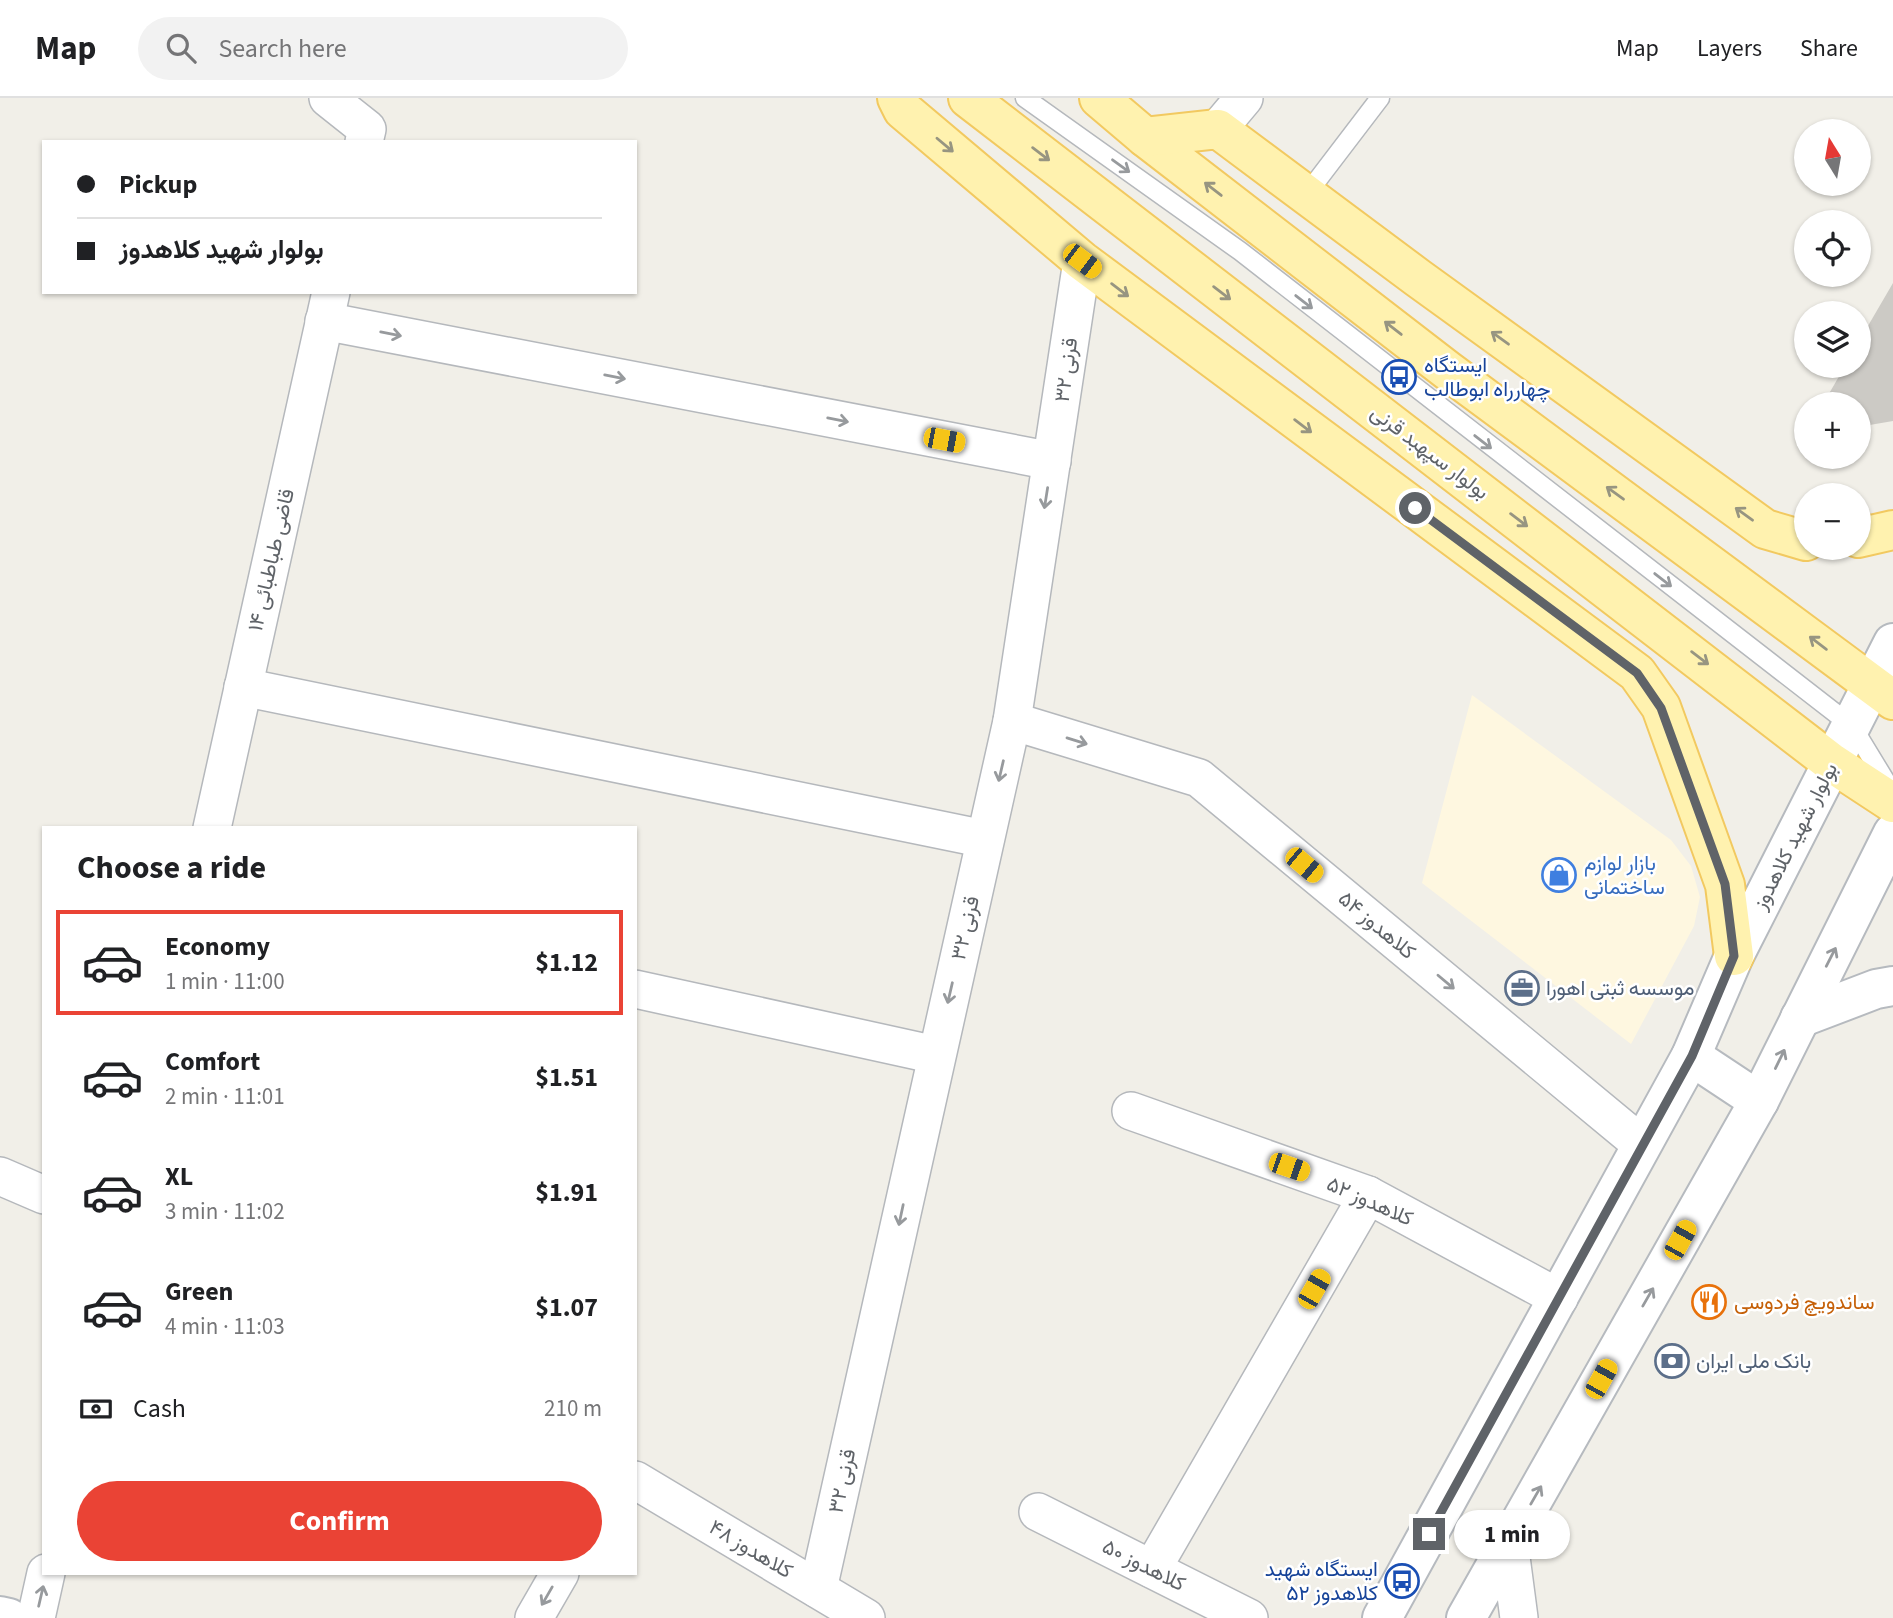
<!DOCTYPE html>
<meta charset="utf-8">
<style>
:root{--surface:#fff;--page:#f2f2f2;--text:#202124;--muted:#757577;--line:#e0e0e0;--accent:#ea4335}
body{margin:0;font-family:"Source Sans 3",Vazirmatn,sans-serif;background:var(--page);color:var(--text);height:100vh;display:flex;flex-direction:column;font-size:26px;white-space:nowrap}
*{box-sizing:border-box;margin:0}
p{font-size:23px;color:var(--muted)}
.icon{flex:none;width:38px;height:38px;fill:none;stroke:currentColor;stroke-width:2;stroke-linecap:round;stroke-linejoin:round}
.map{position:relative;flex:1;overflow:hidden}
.details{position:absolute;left:42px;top:728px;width:595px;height:749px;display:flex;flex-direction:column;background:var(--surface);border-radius:0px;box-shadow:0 2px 5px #0004}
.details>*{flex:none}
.top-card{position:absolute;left:42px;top:42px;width:595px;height:154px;border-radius:0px;box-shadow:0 2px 5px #0004;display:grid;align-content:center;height:154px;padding:0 35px;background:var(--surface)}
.needle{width:46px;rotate:349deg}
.buttons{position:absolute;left:1794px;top:21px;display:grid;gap:14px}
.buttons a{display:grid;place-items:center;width:77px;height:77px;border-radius:50%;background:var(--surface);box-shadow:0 2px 5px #0004;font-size:35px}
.end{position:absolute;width:32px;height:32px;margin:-16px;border:9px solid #5f6368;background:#fff;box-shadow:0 0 0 4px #fff}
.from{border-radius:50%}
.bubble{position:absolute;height:49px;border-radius:24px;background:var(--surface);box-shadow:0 2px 5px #0004;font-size:23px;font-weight:700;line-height:49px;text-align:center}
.car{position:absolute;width:21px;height:42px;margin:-21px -10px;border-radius:9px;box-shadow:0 0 5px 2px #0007;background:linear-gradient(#f5c518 24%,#345 0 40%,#f5c518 0 76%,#345 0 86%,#f5c518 0)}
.top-card b{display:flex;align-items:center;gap:24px;height:66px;font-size:26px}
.top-card b+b{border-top:2px solid var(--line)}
.top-card i{width:18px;height:18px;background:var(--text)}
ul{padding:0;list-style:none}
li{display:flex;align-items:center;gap:21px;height:105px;margin:0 14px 10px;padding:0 21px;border:4px solid transparent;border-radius:0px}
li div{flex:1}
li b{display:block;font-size:26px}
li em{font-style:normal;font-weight:700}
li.selected{border-color:var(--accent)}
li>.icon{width:63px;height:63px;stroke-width:1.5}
h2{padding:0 35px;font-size:32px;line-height:84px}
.pay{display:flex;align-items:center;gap:18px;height:77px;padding:0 35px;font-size:26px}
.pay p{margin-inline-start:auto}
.cta{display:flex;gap:14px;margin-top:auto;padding:14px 35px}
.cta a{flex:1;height:80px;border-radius:42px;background:var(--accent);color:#fff;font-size:28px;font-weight:700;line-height:80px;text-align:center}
header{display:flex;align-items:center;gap:42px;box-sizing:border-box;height:98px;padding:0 35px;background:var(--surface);border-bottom:2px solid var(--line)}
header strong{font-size:33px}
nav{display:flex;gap:38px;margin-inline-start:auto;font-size:24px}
.search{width:490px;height:63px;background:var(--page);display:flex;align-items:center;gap:18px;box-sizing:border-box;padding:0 24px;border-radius:38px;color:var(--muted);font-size:26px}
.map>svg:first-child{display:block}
</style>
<header>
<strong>Map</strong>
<div class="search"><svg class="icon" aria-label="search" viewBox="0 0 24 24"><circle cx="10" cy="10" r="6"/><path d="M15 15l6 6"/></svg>Search here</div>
<nav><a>Map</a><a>Layers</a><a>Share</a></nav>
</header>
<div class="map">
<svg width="1893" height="1520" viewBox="0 0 1893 1520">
<rect width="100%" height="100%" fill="#f1efe8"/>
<path fill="#fef7e0" d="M 1472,597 L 1671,742 L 1691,768 L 1700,799 L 1694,828 L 1631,946 L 1422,785 Z"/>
<path fill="#cccac5" d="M 1893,185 L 1893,323 L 1858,329 L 1858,306 L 1823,306 L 1845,268 L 1858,268 L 1858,245 Z"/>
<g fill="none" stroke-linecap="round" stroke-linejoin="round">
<g stroke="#b5b8bc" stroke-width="21">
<g id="lane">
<path d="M 1025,0 L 1240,153 L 1852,628 L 1891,692"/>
<path d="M 1306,97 L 1380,0"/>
</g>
</g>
<g stroke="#b5b8bc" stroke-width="40">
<g id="street">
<path d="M 328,0 L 367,31 L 364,44"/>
<path d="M 1218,31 L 1244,0"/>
<path d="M 324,223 L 1052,363"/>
<path d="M 243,589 L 985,741"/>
<path d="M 1012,623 L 1199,680 L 1641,1046"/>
<path d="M 212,730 L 331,194"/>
<path d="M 635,891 L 936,957"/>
<path d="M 1131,1013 L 1368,1097 L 1559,1200"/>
<path d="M 0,1078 L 44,1097"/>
<path d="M 635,1382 L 866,1520"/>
<path d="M 1038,1414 L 1249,1520"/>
<path d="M 1509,1444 L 1519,1520"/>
<path d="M 1152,1471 L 1368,1097"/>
<path d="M 818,1491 L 1012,623 L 1082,163"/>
<path d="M 36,1520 L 46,1475"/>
<path d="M 534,1520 L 560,1475"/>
</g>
</g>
<g stroke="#b6babf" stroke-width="42">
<g id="secondary">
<path d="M 1800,920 L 1876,891 L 1893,888"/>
<path d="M 1691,958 L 1759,1003"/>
<path d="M 0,1518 L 9,1520"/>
<path d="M 1382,1520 L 1691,958 L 1734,858 L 1893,545"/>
<path d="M 1466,1520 L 1759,1003 L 1893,735"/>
</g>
</g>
<g stroke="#f2c960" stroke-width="42">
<g id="primary">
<path d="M 897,0 L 903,12 L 1082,163 L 1637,575 L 1661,609 L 1725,787 L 1734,858"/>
<path d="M 968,0 L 1832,665 L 1893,705"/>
<path d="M 1099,0 L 1145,39 L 1447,272 L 1893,602"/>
<path d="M 1145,39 L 1218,31 L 1418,180 L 1765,431 L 1806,443"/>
<path d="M 1858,440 L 1893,432"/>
</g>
</g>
<use href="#lane" stroke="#fff" stroke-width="18"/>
<use href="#street" stroke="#fff" stroke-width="37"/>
<use href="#secondary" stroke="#fff" stroke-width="38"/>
<use href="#primary" stroke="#fff2af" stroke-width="38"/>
</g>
<defs><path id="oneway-shaft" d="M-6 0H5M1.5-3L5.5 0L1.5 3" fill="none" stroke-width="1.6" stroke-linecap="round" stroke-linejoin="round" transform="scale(1.75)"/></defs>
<g stroke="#979581">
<use href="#oneway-shaft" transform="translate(945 47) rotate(40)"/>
<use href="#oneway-shaft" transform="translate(1041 56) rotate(37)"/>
<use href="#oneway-shaft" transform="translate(1213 91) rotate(-142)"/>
<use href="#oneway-shaft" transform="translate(1120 192) rotate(37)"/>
<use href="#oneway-shaft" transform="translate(1222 195) rotate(37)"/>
<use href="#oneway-shaft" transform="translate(1393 230) rotate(-142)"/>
<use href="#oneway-shaft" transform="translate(1500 240) rotate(-144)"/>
<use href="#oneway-shaft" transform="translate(1303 328) rotate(37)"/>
<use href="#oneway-shaft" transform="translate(1615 395) rotate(-144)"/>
<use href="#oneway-shaft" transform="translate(1744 416) rotate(-144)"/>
<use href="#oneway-shaft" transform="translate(1519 422) rotate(37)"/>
<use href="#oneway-shaft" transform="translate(1818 545) rotate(-143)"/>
<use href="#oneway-shaft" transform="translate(1700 560) rotate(37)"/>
</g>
<g stroke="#979a9d">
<use href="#oneway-shaft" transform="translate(1121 68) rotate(36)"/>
<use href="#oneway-shaft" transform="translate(1304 204) rotate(38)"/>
<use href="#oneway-shaft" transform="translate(391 236) rotate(11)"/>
<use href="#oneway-shaft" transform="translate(615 279) rotate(11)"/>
<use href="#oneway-shaft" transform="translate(838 322) rotate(11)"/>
<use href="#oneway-shaft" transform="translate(1483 344) rotate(38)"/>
<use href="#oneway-shaft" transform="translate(1046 400) rotate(99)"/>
<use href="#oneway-shaft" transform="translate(1663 482) rotate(38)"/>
<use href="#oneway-shaft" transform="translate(1077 643) rotate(17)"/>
<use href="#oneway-shaft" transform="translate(1001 673) rotate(103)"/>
<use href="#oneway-shaft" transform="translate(1831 859) rotate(-63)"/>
<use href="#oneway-shaft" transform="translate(1446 884) rotate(40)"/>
<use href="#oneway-shaft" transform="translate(950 895) rotate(103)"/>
<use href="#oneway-shaft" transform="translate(1780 961) rotate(-64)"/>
<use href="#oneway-shaft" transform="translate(901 1117) rotate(102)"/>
<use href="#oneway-shaft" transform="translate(1648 1199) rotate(-60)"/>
<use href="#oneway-shaft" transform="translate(1536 1397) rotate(-60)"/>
<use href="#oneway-shaft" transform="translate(41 1498) rotate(-77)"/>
<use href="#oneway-shaft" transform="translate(547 1498) rotate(120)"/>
</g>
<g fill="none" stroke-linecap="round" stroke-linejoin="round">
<path stroke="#5f6368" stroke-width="9" d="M 1415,410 L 1637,575 L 1661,610 L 1725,786 L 1734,858 L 1692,958 L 1429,1436"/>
</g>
<defs>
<g id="bus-ring" transform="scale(1.75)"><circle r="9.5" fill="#fff" stroke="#1a4fb4" stroke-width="1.5"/><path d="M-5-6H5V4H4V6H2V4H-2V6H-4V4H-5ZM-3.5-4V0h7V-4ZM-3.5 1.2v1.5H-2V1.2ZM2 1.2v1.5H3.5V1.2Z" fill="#1a4fb4"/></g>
<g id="shop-ring" transform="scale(1.75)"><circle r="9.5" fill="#fff" stroke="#3f7fe0" stroke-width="1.5"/><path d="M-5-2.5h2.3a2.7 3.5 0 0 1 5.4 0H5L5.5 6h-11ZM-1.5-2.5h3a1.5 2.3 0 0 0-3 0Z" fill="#3f7fe0"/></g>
<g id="office-ring" transform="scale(1.75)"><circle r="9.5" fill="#fff" stroke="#5c6f8a" stroke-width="1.5"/><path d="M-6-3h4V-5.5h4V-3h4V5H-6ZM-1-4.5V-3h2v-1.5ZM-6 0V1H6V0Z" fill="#5c6f8a"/></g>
<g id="restaurant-ring" transform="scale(1.75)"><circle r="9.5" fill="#fff" stroke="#e8710a" stroke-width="1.5"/><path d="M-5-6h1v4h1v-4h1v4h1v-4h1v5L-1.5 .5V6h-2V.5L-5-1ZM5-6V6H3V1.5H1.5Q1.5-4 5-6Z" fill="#e8710a"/></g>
<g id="bank-ring" transform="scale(1.75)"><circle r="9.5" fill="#fff" stroke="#5c6f8a" stroke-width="1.5"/><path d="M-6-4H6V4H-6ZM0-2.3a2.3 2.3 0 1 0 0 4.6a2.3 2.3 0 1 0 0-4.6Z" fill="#5c6f8a"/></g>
</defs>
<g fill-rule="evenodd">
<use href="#bus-ring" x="1399" y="279"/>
<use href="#shop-ring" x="1559" y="777"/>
<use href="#office-ring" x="1522" y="890"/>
<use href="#restaurant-ring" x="1709" y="1204"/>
<use href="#bank-ring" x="1672" y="1263"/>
<use href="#bus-ring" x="1402" y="1483"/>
</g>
<g text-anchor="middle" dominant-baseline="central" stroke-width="5" stroke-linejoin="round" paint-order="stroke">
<g font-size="21" fill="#164399" stroke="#fff" text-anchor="start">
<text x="1424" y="267">ایستگاه<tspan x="1424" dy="24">چهارراه ابوطالب</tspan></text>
<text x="1378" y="1471" text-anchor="end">ایستگاه شهید<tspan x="1378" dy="24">کلاهدوز ۵۲</tspan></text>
</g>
<g font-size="21" fill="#5f6368" stroke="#fff">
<text transform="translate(1066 272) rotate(-82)">قرنی ۳۲</text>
<text transform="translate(1430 354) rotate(37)">بولوار سپهبد قرنی</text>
<text transform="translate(271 462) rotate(-77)">قاضی طباطبائی ۱۴</text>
<text transform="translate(1795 738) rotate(-63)">بولوار شهید کلاهدوز</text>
<text transform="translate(1377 827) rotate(40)">کلاهدوز ۵۴</text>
<text transform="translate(965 830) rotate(-77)">قرنی ۳۲</text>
<text transform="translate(1370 1103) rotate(24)">کلاهدوز ۵۲</text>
<text transform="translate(842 1383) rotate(-78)">قرنی ۳۲</text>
<text transform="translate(751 1451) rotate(31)">کلاهدوز ۴۸</text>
<text transform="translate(1144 1467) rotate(27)">کلاهدوز ۵۰</text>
</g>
<g font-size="21" fill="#366cbe" stroke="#fff" text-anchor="start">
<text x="1584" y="765">بازار لوازم<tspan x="1584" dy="24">ساختمانی</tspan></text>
</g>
<g font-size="21" fill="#4e5e75" stroke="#fff" text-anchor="start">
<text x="1546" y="890">موسسه ثبتی اهورا</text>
<text x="1696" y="1263">بانک ملی ایران</text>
</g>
<g font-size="21" fill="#c56008" stroke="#fff" text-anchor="start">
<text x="1734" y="1204">ساندویچ فردوسی</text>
</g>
</g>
</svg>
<div class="buttons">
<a><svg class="needle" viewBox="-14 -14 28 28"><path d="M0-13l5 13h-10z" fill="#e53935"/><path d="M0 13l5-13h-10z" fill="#757577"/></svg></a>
<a><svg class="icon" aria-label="locate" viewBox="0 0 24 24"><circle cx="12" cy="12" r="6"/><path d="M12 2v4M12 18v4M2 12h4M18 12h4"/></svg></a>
<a><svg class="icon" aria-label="layers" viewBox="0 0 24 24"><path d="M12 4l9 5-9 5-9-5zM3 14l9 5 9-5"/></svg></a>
<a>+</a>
<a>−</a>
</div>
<i class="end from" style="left:1415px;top:410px"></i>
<i class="end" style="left:1429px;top:1436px"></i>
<div class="bubble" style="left:1454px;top:1412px;width:116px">1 min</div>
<i class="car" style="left:1082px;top:163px;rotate:127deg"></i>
<i class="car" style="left:944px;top:342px;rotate:101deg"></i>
<i class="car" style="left:1304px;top:767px;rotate:130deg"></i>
<i class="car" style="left:1289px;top:1069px;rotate:109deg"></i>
<i class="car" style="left:1680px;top:1142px;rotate:29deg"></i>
<i class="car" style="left:1314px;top:1191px;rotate:30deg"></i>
<i class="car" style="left:1601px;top:1281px;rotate:29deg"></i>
<div class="top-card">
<b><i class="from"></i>Pickup</b>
<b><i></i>بولوار شهید کلاهدوز</b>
</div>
<section class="details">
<h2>Choose a ride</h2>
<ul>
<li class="selected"><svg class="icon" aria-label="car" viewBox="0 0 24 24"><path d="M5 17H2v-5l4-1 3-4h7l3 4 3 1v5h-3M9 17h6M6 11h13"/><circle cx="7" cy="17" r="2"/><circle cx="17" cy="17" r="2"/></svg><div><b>Economy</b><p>1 min · 11:00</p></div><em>$1.12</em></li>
<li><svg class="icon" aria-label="car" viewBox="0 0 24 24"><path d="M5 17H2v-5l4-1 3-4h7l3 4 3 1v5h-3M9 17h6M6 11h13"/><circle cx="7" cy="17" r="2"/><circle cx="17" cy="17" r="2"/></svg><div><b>Comfort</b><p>2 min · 11:01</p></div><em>$1.51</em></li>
<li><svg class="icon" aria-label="car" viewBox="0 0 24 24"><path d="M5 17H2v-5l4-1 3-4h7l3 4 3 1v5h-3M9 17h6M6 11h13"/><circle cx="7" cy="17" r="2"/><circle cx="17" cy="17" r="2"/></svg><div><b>XL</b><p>3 min · 11:02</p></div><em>$1.91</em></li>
<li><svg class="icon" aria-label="car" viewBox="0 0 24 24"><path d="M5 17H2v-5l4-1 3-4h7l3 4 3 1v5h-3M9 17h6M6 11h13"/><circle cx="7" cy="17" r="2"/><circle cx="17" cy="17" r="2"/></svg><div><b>Green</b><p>4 min · 11:03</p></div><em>$1.07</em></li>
</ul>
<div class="pay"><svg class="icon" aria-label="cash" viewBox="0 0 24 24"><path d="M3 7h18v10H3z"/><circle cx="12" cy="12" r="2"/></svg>Cash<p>210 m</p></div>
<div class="cta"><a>Confirm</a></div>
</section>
</div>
